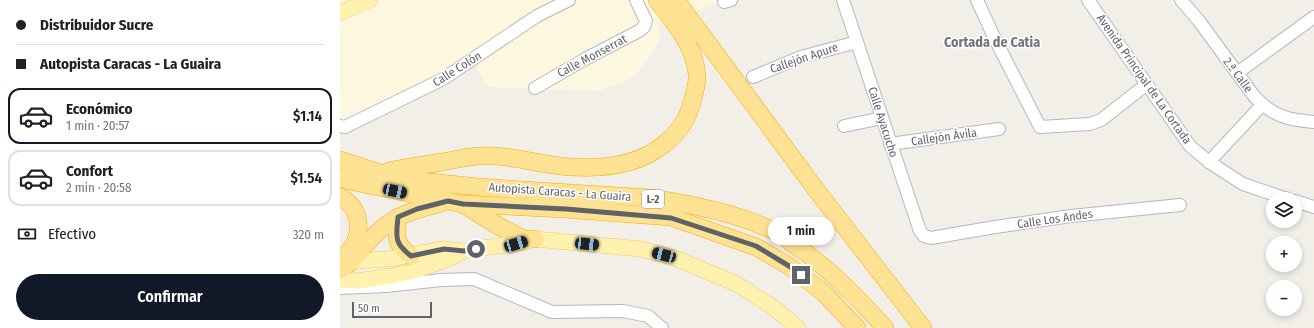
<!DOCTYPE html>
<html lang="es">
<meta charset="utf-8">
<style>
:root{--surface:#fff;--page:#f6f6f6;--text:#202124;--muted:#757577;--line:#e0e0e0;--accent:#111827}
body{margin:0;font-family:"Fira Sans Condensed",sans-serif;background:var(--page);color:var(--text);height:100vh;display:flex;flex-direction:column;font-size:15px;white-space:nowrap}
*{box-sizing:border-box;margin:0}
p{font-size:13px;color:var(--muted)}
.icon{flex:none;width:22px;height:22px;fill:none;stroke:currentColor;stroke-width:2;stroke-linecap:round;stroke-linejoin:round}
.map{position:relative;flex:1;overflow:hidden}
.panel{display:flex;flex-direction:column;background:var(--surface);width:340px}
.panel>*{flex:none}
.hud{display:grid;align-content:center;height:88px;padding:0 16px;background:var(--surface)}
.buttons{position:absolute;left:926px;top:192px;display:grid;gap:8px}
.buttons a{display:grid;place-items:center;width:36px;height:36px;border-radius:50%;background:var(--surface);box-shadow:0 2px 6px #0003;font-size:20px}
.scale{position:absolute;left:12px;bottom:10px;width:80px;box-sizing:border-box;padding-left:4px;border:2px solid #5f6368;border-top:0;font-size:11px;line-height:14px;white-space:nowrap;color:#5f6368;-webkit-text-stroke:3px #fff;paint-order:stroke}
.end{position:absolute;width:18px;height:18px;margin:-9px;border:5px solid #5f6368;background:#fff;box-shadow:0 0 0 2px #fff}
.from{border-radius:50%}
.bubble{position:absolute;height:28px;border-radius:14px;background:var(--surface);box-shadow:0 2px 6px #0003;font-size:13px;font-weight:600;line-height:28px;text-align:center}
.car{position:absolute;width:12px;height:24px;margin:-12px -6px;border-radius:5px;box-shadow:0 0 3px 1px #0007;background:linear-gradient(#222 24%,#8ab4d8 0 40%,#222 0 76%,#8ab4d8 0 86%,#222 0)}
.hud b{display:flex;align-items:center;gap:14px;height:38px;font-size:15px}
.hud b+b{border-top:1px solid var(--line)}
.hud i{width:10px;height:10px;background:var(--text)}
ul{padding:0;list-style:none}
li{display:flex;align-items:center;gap:12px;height:56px;margin:0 8px 6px;padding:0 8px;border:2px solid var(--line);border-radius:12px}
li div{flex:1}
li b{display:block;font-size:15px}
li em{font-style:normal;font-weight:600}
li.on{border-color:var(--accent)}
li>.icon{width:36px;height:36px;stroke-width:1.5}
.pay{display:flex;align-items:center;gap:10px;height:44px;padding:0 16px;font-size:15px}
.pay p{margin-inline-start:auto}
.cta{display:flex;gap:8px;margin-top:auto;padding:8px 16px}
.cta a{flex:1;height:46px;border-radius:24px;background:var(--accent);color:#fff;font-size:16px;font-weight:600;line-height:46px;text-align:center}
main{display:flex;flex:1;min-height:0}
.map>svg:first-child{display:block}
</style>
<main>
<section class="panel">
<div class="hud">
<b><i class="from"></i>Distribuidor Sucre</b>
<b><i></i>Autopista Caracas - La Guaira</b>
</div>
<ul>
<li class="on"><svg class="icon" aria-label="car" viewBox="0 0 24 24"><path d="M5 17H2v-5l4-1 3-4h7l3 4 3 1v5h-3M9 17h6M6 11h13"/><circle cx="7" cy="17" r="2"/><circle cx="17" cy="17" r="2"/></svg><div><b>Económico</b><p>1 min · 20:57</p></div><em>$1.14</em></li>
<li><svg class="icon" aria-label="car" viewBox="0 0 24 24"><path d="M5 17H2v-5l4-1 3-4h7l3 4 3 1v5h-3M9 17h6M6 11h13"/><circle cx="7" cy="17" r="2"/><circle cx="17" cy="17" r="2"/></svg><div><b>Confort</b><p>2 min · 20:58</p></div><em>$1.54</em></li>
</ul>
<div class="pay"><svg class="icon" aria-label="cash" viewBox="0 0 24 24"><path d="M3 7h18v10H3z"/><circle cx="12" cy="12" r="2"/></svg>Efectivo<p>320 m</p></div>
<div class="cta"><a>Confirmar</a></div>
</section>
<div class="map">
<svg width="974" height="328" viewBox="0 0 974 328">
<rect width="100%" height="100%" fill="#f1efe8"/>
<path fill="#fef7e0" d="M 0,0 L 388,0 L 318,23 L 320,39 L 307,61 L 295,76 L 281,83 L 257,91 L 147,87 L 134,64 L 3,121 L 0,121 Z"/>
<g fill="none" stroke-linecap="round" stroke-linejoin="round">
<g stroke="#b5b8bc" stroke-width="14">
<g id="minor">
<path d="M 503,0 L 580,231 L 584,236 L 591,238 L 655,227 L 731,216 L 840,205"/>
<path d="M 637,0 L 655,39 L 700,127 L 750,124 L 761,120 L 807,84"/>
<path d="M 748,0 L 850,146 L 869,162 L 903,184 L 947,199"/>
<path d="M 841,0 L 859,21 L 914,96 C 932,116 948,120 974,122"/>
<path d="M 384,2 L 391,0"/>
<path d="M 897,73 L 974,17"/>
<path d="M 413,77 L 461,57 L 517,42"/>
<path d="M 195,88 L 247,58 L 299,31 L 304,27 L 306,21 L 296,0"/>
<path d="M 0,126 L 5,127 L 103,79 L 197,16 L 229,0"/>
<path d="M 504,126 L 542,118"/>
<path d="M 550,144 L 659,129"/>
<path d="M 869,162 L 922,105"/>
<path d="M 955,201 L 974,207"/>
<path d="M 0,288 L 46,286 L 101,280 L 134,279 L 212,312 L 283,311 L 308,316 L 322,328"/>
</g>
</g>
<g stroke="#f2c960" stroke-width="16">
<g id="major">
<path d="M 0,13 L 30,0"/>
<path d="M 2,262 L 48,259 L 104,249 L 123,251"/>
<path d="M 0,280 L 17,281 L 51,276 L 74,271 L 108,259 L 124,251 L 149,247 L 176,244 L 195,239 L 301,249 L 335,258 L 397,284 L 434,308 L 458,328"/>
</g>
</g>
<g stroke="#f9ab00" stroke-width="18">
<g id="highway">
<path d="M 336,0 L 477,191 L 583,328"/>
<path d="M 0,160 L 41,173 L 80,181 L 138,187 L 310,198 C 351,204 398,213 436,232 C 442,235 448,240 453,244 C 488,267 517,297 545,328"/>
<path d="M 49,171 C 66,167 84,165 102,162 C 114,160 126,157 138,156 C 170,154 200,165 231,167 C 263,169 297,166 323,145 C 335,136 345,124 350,109 C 353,98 358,86 357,74 C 354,45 334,22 317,0"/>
<path d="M 0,178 L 14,182 L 123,204 L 225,209 L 331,217 L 416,247 L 449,266 L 485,294 L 517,328"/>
<path d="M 0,197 C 23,209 23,237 7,254"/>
<path d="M 123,204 L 155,224 L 183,239 L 195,239"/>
<path d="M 58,217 C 56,237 54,243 71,256"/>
<path d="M 0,270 C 13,263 20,250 30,240 C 51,216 73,210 102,203"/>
</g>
</g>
<use href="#minor" stroke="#fff" stroke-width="12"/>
<use href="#major" stroke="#fff2af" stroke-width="15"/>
<use href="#highway" stroke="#fde293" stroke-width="17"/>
</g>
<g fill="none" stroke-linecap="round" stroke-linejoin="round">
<path stroke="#5f6368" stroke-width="5" d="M 136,249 L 124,251 L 104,249 L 71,256 C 54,243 56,237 58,217 L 77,209 L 108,201 L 123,204 L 226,209 L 331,218 L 416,246 L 449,266 L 461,275"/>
</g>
<g text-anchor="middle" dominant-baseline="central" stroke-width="3" stroke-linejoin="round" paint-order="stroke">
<rect fill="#fff" stroke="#8f9295" stroke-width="1" x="302" y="190" width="22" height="18" rx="3"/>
<g font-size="11" font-weight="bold" fill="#5f6368">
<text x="313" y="199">L-2</text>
</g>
<g font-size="12" fill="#5f6368" stroke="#fff">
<text transform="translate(252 56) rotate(-28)">Calle Monserrat</text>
<text transform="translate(464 58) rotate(-19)">Callejón Apure</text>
<text transform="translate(117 69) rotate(-32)">Calle Colón</text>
<text transform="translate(898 75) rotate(53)">2.ª Calle</text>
<text transform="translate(804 79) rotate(55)">Avenida Principal de La Cortada</text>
<text transform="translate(543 122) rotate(72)">Calle Ayacucho</text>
<text transform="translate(604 137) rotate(-8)">Callejón Ávila</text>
<text transform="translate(220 192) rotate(4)">Autopista Caracas - La Guaira</text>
<text transform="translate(715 219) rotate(-8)">Calle Los Andes</text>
</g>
<g font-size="14" font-weight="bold" fill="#70757a" stroke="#fff">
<text x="652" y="42">Cortada de Catia</text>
</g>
</g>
</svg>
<div class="buttons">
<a><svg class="icon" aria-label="layers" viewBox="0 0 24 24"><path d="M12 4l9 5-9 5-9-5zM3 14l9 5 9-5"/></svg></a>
<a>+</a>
<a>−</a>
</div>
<div class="scale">50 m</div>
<i class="end from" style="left:136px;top:249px"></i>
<i class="end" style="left:461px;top:275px"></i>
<div class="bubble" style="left:428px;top:217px;width:66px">1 min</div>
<i class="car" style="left:55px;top:191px;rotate:102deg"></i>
<i class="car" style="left:176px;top:244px;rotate:74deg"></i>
<i class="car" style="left:247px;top:244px;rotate:96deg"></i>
<i class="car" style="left:324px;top:255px;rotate:285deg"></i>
</div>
</main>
